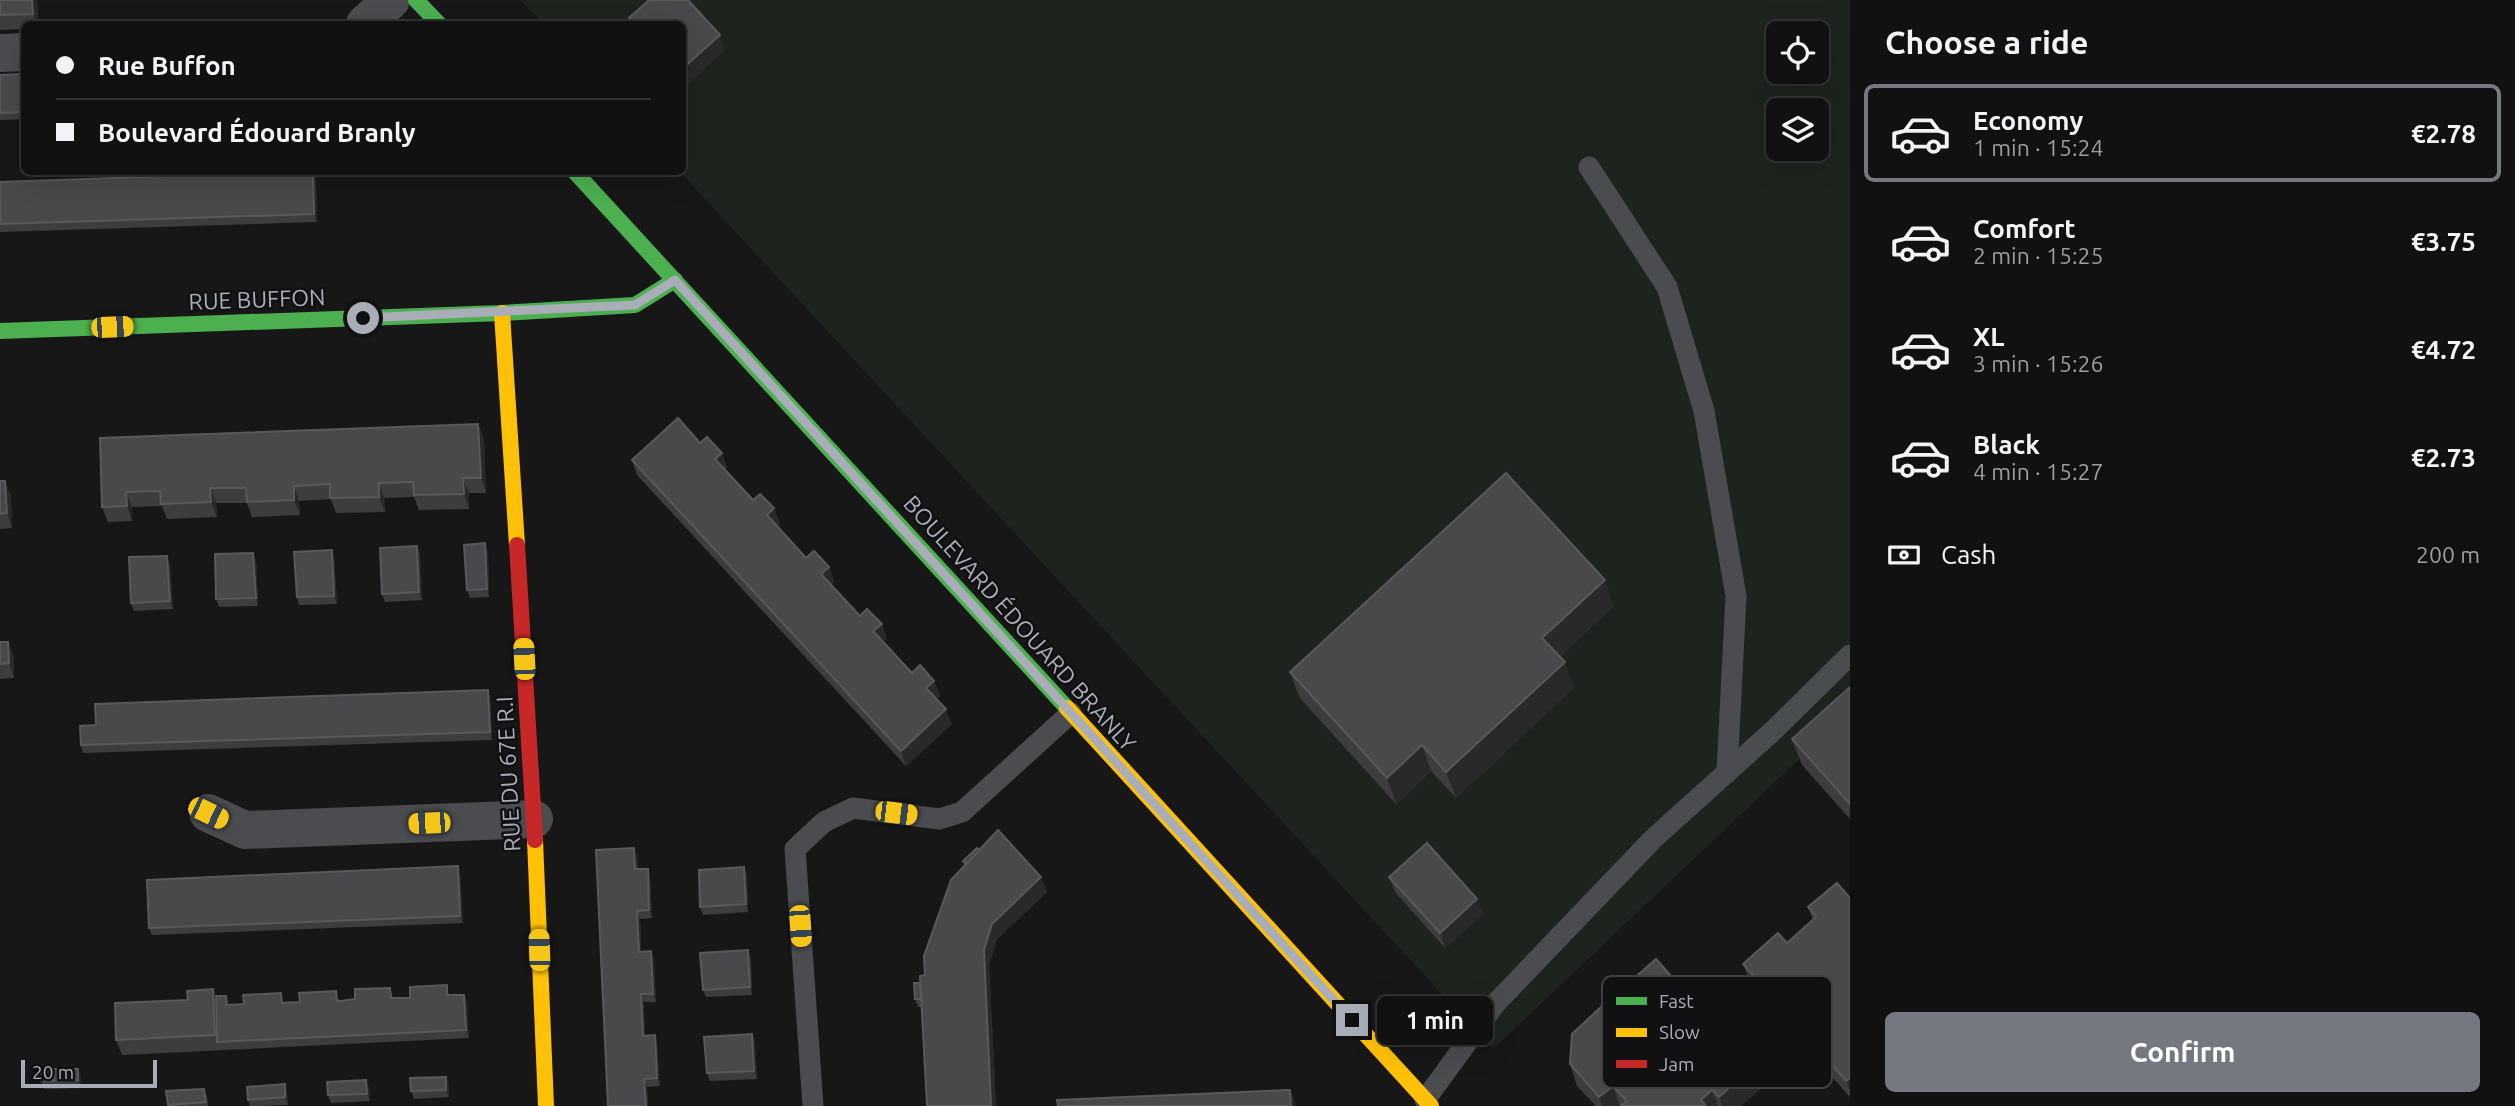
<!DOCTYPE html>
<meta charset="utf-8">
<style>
:root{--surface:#111;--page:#1e1f1f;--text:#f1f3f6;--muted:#9c9d9f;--line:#303131;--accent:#757880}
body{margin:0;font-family:Ubuntu,sans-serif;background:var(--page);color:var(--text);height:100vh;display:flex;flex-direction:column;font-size:26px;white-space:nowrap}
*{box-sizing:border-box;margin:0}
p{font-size:23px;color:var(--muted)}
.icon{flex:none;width:38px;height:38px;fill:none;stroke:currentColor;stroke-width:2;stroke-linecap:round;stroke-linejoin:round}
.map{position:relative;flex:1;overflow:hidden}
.details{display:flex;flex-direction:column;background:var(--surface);width:665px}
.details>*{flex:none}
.hud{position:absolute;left:21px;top:21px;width:665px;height:154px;border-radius:10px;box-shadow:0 7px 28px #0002,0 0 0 2px var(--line);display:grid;align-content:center;height:154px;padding:0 35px;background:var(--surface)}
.buttons{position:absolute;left:1766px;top:21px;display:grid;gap:14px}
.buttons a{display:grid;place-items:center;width:63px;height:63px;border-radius:10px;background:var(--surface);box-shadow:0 7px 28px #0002,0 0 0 2px var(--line);font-size:35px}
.scale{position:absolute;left:21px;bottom:18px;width:136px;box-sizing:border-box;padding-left:7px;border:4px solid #a8adb8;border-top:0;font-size:19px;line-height:24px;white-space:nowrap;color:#a8adb8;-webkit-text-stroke:5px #111113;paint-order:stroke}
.end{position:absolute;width:32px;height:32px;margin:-16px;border:9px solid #a8adb8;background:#111;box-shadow:0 0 0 4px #111}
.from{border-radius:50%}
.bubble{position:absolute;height:49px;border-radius:10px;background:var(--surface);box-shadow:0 7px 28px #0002,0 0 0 2px var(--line);font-size:23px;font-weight:600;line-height:49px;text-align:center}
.car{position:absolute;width:21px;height:42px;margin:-21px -10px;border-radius:9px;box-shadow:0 0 5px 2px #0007;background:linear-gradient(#f5c518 24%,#345 0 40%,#f5c518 0 76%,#345 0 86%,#f5c518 0)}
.hud b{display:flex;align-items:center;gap:24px;height:66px;font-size:26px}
.hud b+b{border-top:2px solid var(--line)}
.hud i{width:18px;height:18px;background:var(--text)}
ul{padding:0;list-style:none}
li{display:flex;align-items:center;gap:21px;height:98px;margin:0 14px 10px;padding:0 21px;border:4px solid transparent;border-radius:10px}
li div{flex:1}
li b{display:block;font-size:26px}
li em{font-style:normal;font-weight:600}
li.selected{border-color:var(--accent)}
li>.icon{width:63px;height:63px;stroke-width:1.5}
h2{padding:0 35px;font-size:32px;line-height:84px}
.pay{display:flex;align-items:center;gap:18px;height:77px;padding:0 35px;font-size:26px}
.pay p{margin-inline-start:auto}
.button{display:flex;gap:14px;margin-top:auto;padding:14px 35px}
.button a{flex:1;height:80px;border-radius:10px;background:var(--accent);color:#fff;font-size:28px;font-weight:600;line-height:80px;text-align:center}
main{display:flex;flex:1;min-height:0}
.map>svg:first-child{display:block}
</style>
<main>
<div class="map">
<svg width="1850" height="1106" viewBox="0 0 1850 1106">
<rect width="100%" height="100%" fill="#171717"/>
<path fill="#1d241e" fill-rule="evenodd" d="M 520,0 L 1850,0 L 1850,711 L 1493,1049 L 680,172 L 682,24 L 543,24 ZM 1778,33 L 1816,33 L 1816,72 L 1778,72 ZM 1778,110 L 1816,110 L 1816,149 L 1778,149 Z"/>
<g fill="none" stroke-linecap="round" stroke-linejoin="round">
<g stroke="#4b4c50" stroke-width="21">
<path d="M 1589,167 L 1667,287 L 1704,411 L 1736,596 L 1727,772"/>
<path d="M 1425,1100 L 1495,1004 L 1653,839 L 1775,729 L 1850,655"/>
<path d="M 813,1106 L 795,849 L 824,822 L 853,808 L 939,819 L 962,812 L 1071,713"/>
</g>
<g stroke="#4b4c50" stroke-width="38">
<path d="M 365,24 L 391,0"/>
<path d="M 0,53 L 24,52"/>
<path d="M 208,813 L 245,830 L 534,819"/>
</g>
<g stroke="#4caf50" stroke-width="16">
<path d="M 416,0 L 439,24"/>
<path d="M 575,172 L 1067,708"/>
<path d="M 0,331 L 502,313 L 635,305 L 675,280"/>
</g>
<g stroke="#ffc107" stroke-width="16">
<path d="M 502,313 L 517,545"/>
<path d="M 1067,708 L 1431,1106"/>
<path d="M 535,840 L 546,1106"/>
</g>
<path stroke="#c62828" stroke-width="16" d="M 517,545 L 535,840"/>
</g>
<g fill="#3d3d3f">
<path d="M 0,0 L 37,0 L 38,24 L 24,24 L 24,29 L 0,30 Z"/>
<path d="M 24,74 L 24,119 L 0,120 L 0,75 Z"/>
<path d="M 314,172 L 316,178 L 317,222 L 0,232 L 0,182 Z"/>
<path d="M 478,424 L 484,439 L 486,493 L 469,493 L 469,509 L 419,510 L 414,497 L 384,498 L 385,512 L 336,513 L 331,499 L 299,501 L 300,515 L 252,517 L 247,503 L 216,503 L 217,517 L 167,519 L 162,506 L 132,507 L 132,521 L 108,522 L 102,507 L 100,438 Z"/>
<path d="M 700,443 L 722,453 L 727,468 L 725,470 L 753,500 L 780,523 L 777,526 L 806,558 L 829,567 L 834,582 L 831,585 L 860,616 L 887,639 L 883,642 L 912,673 L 934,681 L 940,696 L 936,699 L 952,724 L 906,766 L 637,475 L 632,460 Z"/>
<path d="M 0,481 L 11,496 L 12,528 L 0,529 Z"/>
<path d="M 417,546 L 420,554 L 422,600 L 385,602 L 382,594 Z"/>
<path d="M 488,551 L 489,597 L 470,598 L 467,590 Z"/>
<path d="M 253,553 L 256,561 L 258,606 L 219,607 L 216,599 Z"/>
<path d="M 334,557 L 337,604 L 299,605 L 297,597 Z"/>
<path d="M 170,564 L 173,609 L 134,611 L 131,603 Z"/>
<path d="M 1614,606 L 1559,657 L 1574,688 L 1456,798 L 1431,771 L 1396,804 L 1300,698 L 1290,672 Z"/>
<path d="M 0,642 L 8,642 L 14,657 L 14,678 L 0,679 Z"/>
<path d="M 1850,687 L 1850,819 L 1802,765 L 1792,739 Z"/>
<path d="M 488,690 L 490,697 L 492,740 L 83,753 L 81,745 Z"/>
<path d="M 980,850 L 1047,892 L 997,939 L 989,965 L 996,1106 L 927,1106 L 922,1007 L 918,1007 L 915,999 L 920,983 L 925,975 L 965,866 L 963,861 Z"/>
<path d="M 637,856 L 638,869 L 648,869 L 650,876 L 652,918 L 640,919 L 641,941 L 641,952 L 654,959 L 656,1002 L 644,1002 L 645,1036 L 655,1035 L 657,1043 L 660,1086 L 647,1087 L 648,1106 L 608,1106 Z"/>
<path d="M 460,874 L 463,923 L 152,935 L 149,928 Z"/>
<path d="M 747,874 L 748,912 L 703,915 L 700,907 Z"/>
<path d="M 1389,877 L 1477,899 L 1483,914 L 1445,948 L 1395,892 Z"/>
<path d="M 1850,898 L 1850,1097 L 1798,1039 L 1791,1017 L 1795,1013 L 1786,1002 L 1775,1011 L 1751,985 L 1743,964 L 1787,943 L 1813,920 L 1808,907 Z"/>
<path d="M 751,958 L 752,995 L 706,997 L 703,990 Z"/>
<path d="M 1624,987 L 1710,1032 L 1708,1034 L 1714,1041 L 1752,1068 L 1760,1089 L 1741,1106 L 1596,1106 L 1577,1086 L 1570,1064 L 1609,1014 L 1628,997 Z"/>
<path d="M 390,988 L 393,998 L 410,998 L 449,993 L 450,995 L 464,995 L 467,1002 L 469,1038 L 122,1055 L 116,1040 L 188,1000 L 213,989 L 216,996 L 229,1005 L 300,1002 L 336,991 L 339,1001 L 355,999 Z"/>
<path d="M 752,1034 L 755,1042 L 757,1079 L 710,1081 L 707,1073 Z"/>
<path d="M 81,1076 L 81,1088 L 44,1089 L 41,1081 Z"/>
<path d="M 366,1080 L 369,1088 L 370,1101 L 331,1103 L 328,1095 Z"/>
<path d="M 285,1084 L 287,1092 L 288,1105 L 250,1106 L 248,1100 Z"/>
<path d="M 449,1084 L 449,1097 L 414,1099 L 411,1091 Z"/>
<path d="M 166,1091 L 207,1097 L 208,1106 L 168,1106 Z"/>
</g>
<g fill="#29292a">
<path d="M 32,0 L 37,0 L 38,24 L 37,24 L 33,14 Z"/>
<path d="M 720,35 L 725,50 L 684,88 L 682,83 L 682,69 Z"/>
<path d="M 314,172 L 316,178 L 317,222 L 314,214 Z"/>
<path d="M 478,424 L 484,439 L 486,493 L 481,478 Z"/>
<path d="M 722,453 L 727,468 L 721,473 L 715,459 Z"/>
<path d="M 463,478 L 469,493 L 469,509 L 464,494 Z"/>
<path d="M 5,481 L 11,496 L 12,528 L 7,513 Z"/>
<path d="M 379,483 L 384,498 L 385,512 L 379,497 Z"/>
<path d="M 294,486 L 299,501 L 300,515 L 294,500 Z"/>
<path d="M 210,488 L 216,503 L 217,517 L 211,502 Z"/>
<path d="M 126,492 L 132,507 L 132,521 L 127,506 Z"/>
<path d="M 774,508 L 780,523 L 772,530 L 767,515 Z"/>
<path d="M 485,543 L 488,551 L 489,597 L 487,589 Z"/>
<path d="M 417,546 L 420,554 L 422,600 L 419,592 Z"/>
<path d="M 332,550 L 334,557 L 337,604 L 334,596 Z"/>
<path d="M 253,553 L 256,561 L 258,606 L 256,598 Z"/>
<path d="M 167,556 L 170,564 L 173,609 L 170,601 Z"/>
<path d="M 829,567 L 834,582 L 827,589 L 821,574 Z"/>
<path d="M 1605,580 L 1614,606 L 1551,664 L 1542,638 Z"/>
<path d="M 882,624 L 887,639 L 879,646 L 873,631 Z"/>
<path d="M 8,642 L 14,657 L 14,678 L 9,663 Z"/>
<path d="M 1565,662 L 1574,688 L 1456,798 L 1446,772 Z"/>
<path d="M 934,681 L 940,696 L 932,703 L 926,688 Z"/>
<path d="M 488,690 L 490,697 L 492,740 L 490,732 Z"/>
<path d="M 946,709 L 952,724 L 906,766 L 901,751 Z"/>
<path d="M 1422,745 L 1431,771 L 1396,804 L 1387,778 Z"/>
<path d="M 634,848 L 637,856 L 638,877 L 635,869 Z"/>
<path d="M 458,866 L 460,874 L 463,923 L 460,916 Z"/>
<path d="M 744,867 L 747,874 L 748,912 L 746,904 Z"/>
<path d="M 648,869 L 650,876 L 652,918 L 649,910 Z"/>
<path d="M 1041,877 L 1047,892 L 997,939 L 989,965 L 996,1106 L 991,1106 L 984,950 L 992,924 Z"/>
<path d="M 1477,899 L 1483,914 L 1445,948 L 1440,933 Z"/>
<path d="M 637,911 L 640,919 L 642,960 L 639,952 Z"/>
<path d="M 748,950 L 751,958 L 752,995 L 750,987 Z"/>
<path d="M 651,951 L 654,959 L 656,1002 L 653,994 Z"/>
<path d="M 1778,981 L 1786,1002 L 1775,1011 L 1767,990 Z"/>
<path d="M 213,989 L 219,1004 L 217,1042 L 215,1035 Z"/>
<path d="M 641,994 L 644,1002 L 645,1044 L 643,1036 Z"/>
<path d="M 464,995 L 467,1002 L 469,1038 L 466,1030 Z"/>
<path d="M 1702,1011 L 1710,1032 L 1702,1039 L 1694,1018 Z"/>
<path d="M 752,1034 L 755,1042 L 757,1079 L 754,1071 Z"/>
<path d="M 655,1035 L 657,1043 L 660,1086 L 657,1078 Z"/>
<path d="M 1752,1068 L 1760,1089 L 1741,1106 L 1722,1106 L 1719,1097 Z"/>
<path d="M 78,1069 L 81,1076 L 81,1088 L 78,1080 Z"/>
<path d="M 446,1077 L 449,1084 L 449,1097 L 446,1090 Z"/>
<path d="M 1850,1078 L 1850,1090 L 1846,1081 Z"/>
<path d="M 644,1079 L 647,1087 L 648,1106 L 646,1106 Z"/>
<path d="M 366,1080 L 369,1088 L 370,1101 L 367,1094 Z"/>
<path d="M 285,1084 L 287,1092 L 288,1105 L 285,1097 Z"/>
<path d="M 1613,1086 L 1620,1106 L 1602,1106 L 1599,1097 Z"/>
<path d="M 204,1089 L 207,1097 L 208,1106 L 206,1102 Z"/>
<path d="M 1290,1090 L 1296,1106 L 1291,1106 Z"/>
<path d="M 1712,1090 L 1718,1106 L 1703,1106 L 1701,1100 Z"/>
</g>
<g fill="#49494c" stroke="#58595d" stroke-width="2">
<path d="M 0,0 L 32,0 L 33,14 L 0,15 Z"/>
<path d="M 649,0 L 688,0 L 720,35 L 682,69 L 682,24 L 635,24 L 629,18 Z"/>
<path d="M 24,74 L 24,112 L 0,113 L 0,75 Z"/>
<path d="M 283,172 L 313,172 L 314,214 L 0,224 L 0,182 Z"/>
<path d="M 678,418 L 700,443 L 707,437 L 722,453 L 715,459 L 753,500 L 760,494 L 774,508 L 767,515 L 806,558 L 814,551 L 829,567 L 821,574 L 860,616 L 867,609 L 882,624 L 873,631 L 912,673 L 920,665 L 934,681 L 926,688 L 946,709 L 901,751 L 632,460 Z"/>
<path d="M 478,424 L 481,478 L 463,478 L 464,494 L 414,495 L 413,482 L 379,483 L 379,497 L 330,498 L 330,484 L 294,486 L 294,500 L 247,502 L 246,488 L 210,488 L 211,502 L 161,504 L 160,491 L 126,492 L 127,506 L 102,507 L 100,438 Z"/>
<path d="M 1506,473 L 1605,580 L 1542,638 L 1565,662 L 1446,772 L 1422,745 L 1387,778 L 1290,672 Z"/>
<path d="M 0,481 L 5,481 L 7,513 L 0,514 Z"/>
<path d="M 485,543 L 487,589 L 467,590 L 464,545 Z"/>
<path d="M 417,546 L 419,592 L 382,594 L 380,548 Z"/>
<path d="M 332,550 L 334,596 L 297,597 L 294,552 Z"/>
<path d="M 253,553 L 256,598 L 216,599 L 215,554 Z"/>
<path d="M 167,556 L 170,601 L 131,603 L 129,557 Z"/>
<path d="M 0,642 L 8,642 L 9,663 L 0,664 Z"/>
<path d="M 1850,687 L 1850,804 L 1792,739 Z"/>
<path d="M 488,690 L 490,732 L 81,745 L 80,726 L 96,725 L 95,704 Z"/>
<path d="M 998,830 L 1041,877 L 992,924 L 984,950 L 991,1106 L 927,1106 L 920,976 L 925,975 L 924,956 L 951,880 Z"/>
<path d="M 1427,843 L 1477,899 L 1440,933 L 1389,877 Z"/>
<path d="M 634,848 L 635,869 L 648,869 L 649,910 L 637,911 L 639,952 L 651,951 L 653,994 L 641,994 L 643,1036 L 655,1035 L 657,1078 L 644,1079 L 646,1106 L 608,1106 L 596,850 Z"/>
<path d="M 977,848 L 980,850 L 966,864 L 963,861 Z"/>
<path d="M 458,866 L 460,916 L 149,928 L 147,880 Z"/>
<path d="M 744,867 L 746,904 L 700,907 L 699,870 Z"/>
<path d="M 1837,883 L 1850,898 L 1850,1078 L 1846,1081 L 1791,1017 L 1802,1008 L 1778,981 L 1767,990 L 1743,964 L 1778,933 L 1787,943 L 1816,917 L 1808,907 Z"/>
<path d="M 748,950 L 750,987 L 703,990 L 700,953 Z"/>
<path d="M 1656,959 L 1702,1011 L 1694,1018 L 1714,1041 L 1722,1034 L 1752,1068 L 1719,1097 L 1712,1090 L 1701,1100 L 1706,1106 L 1621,1106 L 1627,1101 L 1613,1086 L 1599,1097 L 1570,1064 L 1572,1034 L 1602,1006 L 1609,1014 L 1631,994 L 1624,987 Z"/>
<path d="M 914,983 L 920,983 L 921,999 L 915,999 Z"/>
<path d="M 447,985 L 447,995 L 464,995 L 466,1030 L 217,1042 L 216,996 L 226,996 L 227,1005 L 244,1004 L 243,995 L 281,993 L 282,1003 L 300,1002 L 299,993 L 336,991 L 337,1001 L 341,1001 L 355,999 L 355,989 L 390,988 L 391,998 L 410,998 L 410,987 Z"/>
<path d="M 213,989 L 215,1035 L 116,1040 L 115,1003 L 188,1000 L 187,991 Z"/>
<path d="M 752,1034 L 754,1071 L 707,1073 L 704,1037 Z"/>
<path d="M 41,1069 L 78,1069 L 78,1080 L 41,1081 Z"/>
<path d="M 446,1077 L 446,1090 L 411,1091 L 410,1078 Z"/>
<path d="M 366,1080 L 367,1094 L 328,1095 L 327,1082 Z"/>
<path d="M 285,1084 L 285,1097 L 248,1100 L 247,1087 Z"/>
<path d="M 204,1089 L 206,1102 L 168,1105 L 166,1091 Z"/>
<path d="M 1290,1090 L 1291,1106 L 1058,1106 L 1057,1100 Z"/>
</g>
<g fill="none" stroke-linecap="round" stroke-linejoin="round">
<path stroke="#a8adb8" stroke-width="9" d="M 363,318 L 635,305 L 675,280 L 1352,1020"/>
</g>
<g text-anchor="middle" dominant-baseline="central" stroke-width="5" stroke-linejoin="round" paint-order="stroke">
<g font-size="23" fill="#a8adb8" stroke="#111113">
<text transform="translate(257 299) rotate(-2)">RUE BUFFON</text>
<text transform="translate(1020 623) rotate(48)">BOULEVARD ÉDOUARD BRANLY</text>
<text transform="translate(508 774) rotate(-93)">RUE DU 67E R.I</text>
</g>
</g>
<rect x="1602" y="976" width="230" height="112" rx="10" fill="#111113" stroke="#3e4045" stroke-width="2"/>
<rect x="1616" y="997" width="31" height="8" fill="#4caf50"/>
<rect x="1616" y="1028" width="31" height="9" fill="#ffc107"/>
<rect x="1616" y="1060" width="31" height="8" fill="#c62828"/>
<g font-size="19" fill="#a8adb8">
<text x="1659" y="1008">Fast</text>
<text x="1659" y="1039">Slow</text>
<text x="1659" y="1071">Jam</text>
</g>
</svg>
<div class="buttons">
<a><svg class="icon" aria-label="locate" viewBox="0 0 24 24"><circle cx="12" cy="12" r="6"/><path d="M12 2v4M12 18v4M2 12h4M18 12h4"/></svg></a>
<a><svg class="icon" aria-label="layers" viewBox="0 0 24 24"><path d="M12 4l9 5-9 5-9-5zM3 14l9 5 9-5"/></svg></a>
</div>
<div class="scale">20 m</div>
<i class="end from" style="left:363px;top:318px"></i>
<i class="end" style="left:1352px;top:1020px"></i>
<div class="bubble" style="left:1377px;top:996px;width:116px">1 min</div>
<i class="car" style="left:112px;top:327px;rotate:88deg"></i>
<i class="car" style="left:524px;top:659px;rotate:357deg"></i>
<i class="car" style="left:208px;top:813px;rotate:116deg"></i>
<i class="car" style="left:896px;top:813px;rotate:97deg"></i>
<i class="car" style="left:429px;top:823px;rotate:268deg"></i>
<i class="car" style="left:800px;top:926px;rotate:176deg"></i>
<i class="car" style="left:539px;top:950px;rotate:358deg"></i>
<div class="hud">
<b><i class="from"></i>Rue Buffon</b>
<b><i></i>Boulevard Édouard Branly</b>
</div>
</div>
<section class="details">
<h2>Choose a ride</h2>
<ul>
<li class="selected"><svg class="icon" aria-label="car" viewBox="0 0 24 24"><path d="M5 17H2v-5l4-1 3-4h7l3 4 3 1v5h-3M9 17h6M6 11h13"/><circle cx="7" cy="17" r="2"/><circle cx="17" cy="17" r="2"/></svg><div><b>Economy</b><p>1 min · 15:24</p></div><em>€2.78</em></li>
<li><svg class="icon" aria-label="car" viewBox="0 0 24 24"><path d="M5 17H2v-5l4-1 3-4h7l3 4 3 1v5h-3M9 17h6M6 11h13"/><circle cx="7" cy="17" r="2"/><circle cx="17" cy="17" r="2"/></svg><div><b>Comfort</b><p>2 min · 15:25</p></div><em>€3.75</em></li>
<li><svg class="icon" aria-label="car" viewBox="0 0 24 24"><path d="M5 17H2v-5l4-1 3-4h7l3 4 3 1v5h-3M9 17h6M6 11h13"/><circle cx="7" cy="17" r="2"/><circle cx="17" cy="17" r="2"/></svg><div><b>XL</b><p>3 min · 15:26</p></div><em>€4.72</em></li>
<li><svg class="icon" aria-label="car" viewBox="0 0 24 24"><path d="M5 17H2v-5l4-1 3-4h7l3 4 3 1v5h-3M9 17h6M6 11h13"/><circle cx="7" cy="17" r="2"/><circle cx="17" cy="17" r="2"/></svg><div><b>Black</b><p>4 min · 15:27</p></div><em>€2.73</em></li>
</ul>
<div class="pay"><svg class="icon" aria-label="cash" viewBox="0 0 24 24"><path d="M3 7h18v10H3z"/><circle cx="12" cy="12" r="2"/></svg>Cash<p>200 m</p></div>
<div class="button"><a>Confirm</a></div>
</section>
</main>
